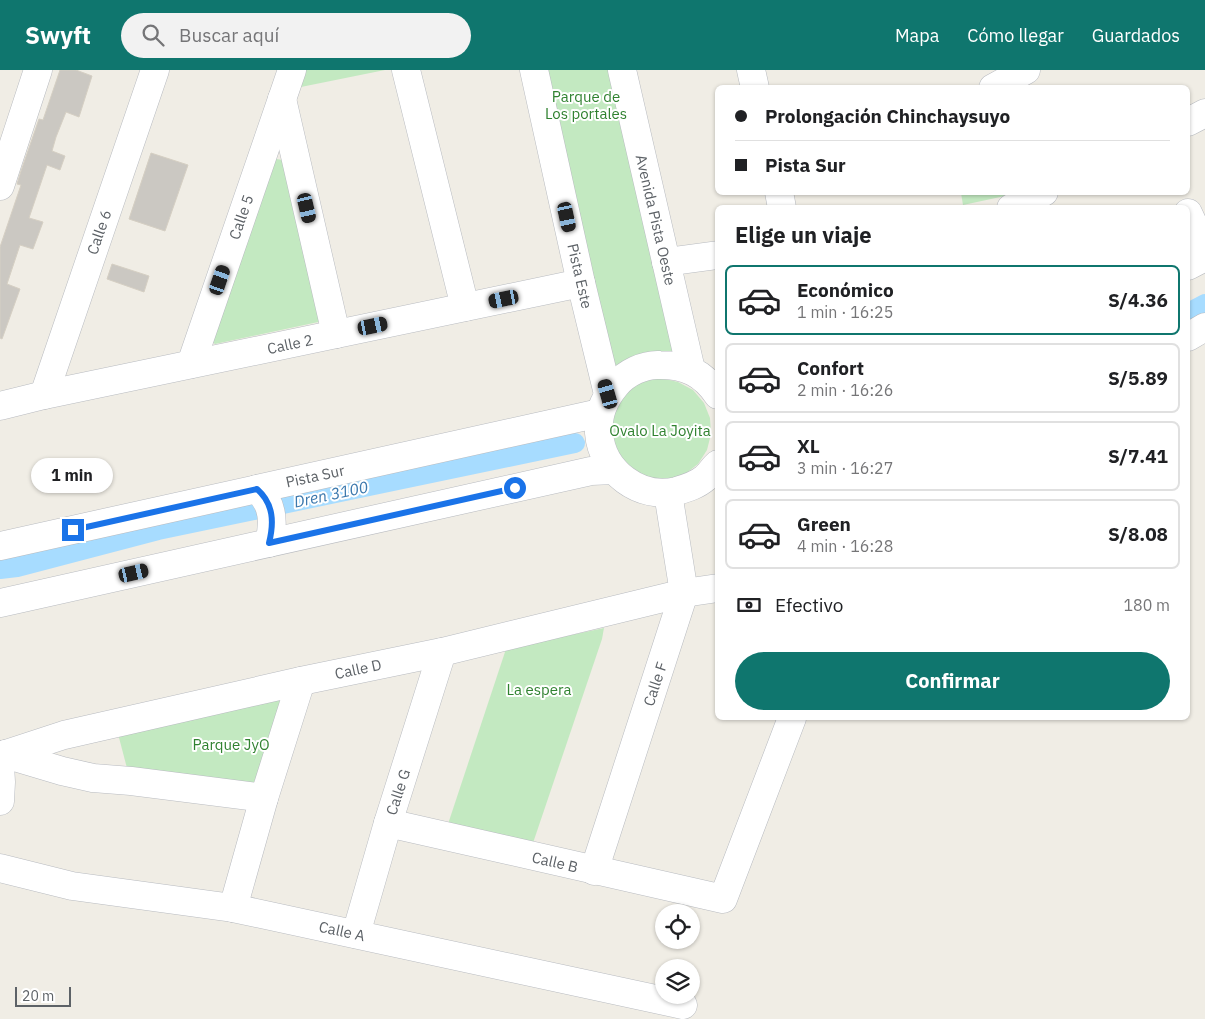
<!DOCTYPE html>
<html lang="es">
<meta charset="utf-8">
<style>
:root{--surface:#fff;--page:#f2f2f2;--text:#202124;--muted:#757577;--line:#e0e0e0;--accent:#0f766e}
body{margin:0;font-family:"IBM Plex Sans",sans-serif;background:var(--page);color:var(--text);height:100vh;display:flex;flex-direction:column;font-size:19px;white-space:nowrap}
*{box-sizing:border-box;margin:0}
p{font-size:16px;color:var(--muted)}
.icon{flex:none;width:28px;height:28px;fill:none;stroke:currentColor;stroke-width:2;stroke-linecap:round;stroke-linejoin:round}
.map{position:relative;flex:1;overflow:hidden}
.details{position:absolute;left:715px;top:135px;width:475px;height:515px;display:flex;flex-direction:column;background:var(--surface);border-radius:8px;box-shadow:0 1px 4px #0004}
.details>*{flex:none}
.guide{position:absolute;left:715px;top:15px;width:475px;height:110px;border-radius:8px;box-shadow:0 1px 4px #0004;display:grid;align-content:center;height:110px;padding:0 20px;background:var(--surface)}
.fabs{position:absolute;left:655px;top:834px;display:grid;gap:10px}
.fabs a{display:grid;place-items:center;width:45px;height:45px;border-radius:50%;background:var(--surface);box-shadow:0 1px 4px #0004;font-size:25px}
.scale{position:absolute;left:15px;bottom:12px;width:56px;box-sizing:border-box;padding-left:5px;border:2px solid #5d6267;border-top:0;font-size:14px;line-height:18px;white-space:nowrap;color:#5d6267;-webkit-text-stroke:4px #fff;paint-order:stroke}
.end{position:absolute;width:22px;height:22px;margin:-11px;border:6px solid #1a73e8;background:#fff;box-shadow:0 0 0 2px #fff}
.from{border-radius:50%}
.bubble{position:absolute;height:35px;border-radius:18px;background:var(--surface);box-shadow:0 1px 4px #0004;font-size:16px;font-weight:700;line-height:35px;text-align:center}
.car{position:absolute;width:15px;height:30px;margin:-15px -8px;border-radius:6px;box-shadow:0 0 4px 1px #0007;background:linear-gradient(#222 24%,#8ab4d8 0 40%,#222 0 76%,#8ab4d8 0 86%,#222 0)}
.guide b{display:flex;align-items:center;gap:18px;height:48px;font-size:19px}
.guide b+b{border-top:1px solid var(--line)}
.guide i{width:12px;height:12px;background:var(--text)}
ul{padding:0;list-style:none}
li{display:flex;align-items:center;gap:15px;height:70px;margin:0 10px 8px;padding:0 10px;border:2px solid var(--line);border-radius:8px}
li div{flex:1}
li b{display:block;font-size:19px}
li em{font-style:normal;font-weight:700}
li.on{border-color:var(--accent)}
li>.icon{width:45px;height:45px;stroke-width:1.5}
h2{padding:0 20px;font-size:22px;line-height:60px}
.pay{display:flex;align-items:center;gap:12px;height:55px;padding:0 20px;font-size:19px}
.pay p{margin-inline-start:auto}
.action{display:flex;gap:10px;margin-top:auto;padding:10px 20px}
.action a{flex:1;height:58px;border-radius:30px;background:var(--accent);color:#fff;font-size:20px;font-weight:700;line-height:58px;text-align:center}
header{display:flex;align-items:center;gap:30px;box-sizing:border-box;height:70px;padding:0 25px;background:var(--accent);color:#fff}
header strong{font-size:24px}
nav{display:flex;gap:28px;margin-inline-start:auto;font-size:18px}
.search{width:350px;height:45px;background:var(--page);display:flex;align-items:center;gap:12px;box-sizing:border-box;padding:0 18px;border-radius:28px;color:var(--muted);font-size:19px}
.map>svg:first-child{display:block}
</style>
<header>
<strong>Swyft</strong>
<div class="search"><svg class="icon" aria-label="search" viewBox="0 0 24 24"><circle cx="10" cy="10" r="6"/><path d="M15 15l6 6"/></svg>Buscar aquí</div>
<nav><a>Mapa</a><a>Cómo llegar</a><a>Guardados</a></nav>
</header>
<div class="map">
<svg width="1205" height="949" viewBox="0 0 1205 949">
<rect width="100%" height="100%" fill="#f0ede5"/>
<g fill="#c3e9c1">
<path d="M 302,0 L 385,0 L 296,18 Z"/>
<path d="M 545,0 L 612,0 L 677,288 L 614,304 Z"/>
<path d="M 276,89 L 283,90 L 323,251 L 215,274 L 210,270 L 271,93 Z"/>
<path d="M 961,123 L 1013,123 L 1005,126 L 963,135 Z"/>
<path d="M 661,308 L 678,312 L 693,320 L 704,333 L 710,348 L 711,364 L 707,380 L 698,394 L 685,404 L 670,410 L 638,406 L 613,382 L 609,347 L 628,319 L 644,311 Z"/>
<path d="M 604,558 L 602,569 L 533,773 L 448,754 L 506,579 Z"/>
<path d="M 281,629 L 285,636 L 261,712 L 253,716 L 128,702 L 117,660 Z"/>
</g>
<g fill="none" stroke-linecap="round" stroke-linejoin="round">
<g stroke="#a7dcff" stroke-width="20">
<path d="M 1188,243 L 1205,234"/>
<path d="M 0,499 L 17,497 L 158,460 L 575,373"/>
</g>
</g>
<g fill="#cbc8c2" stroke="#d5cfc3">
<path d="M 60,0 L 76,0 L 92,6 L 79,47 L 66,42 L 56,67 L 52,81 L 65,86 L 60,100 L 47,95 L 29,148 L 43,152 L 33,179 L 20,175 L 7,214 L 20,219 L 2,269 L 0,268 L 0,177 L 21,115 L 17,114 L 21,101 L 39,49 L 43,50 Z"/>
<path d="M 151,83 L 188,95 L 165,161 L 129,149 Z"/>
<path d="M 112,194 L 149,206 L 144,222 L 107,209 Z"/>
</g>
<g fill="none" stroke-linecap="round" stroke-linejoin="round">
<g stroke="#b8bbc0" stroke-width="29">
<g id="minor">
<path d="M 406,0 L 465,237"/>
<path d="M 534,0 L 581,213 L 608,324"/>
<path d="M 622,0 L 691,300"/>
<path d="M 751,0 L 755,18"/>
<path d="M 993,18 L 1026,0"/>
<path d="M 282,29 L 336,264"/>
<path d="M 1188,52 L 1205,43"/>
<path d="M 0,116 L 38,0"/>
<path d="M 779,122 L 782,138"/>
<path d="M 1011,138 L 1044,122"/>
<path d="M 1188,143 L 1205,179"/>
<path d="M 666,192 L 718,185"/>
<path d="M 1188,196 L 1205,187"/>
<path d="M 1188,267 L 1205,257"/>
<path d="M 191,294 L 292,0"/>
<path d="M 44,325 L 155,0"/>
<path d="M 718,325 C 703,303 686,295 660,295 C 644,294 626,303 616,315 C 605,328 597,345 599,363 C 602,402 640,430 677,421 C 687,418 697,415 705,408 C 710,404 713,398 718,394"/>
<path d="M 0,336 L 44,325 L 581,213"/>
<path d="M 257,419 C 274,434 274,453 269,473"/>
<path d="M 0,476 L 600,343"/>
<path d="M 0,533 L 591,401 L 614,400"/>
<path d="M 5,684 L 62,701 L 93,708 L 131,711 L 264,728"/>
<path d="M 0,686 L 64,665 L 301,611 L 442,582 L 684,523 L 718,518"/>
<path d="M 0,695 L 1,712 L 0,731"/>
<path d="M 388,753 L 723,829 L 792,648"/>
<path d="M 0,798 L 72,816 L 233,838 L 683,935"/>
<path d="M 594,801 L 684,523 L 668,423"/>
<path d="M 233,838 L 264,728 L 301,611"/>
<path d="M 356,864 L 388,753 L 442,582"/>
</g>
</g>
<use href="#minor" stroke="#fff" stroke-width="28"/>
</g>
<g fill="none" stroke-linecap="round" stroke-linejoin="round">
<path stroke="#1a73e8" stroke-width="6" d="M 73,460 L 257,419 C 274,434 274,453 269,473 L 515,418"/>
</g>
<g text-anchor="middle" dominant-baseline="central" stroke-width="4" stroke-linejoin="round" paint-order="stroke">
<g font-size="15" fill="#308230" stroke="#fff">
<text x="586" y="26">Parque de<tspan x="586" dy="17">Los portales</tspan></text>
<text x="660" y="360">Ovalo La Joyita</text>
<text x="539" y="619">La espera</text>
<text x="231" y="674">Parque JyO</text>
</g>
<g font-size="15" fill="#5d6267" stroke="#fff">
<text transform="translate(241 147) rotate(-71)">Calle 5</text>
<text transform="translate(656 150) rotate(77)">Avenida Pista Oeste</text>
<text transform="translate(99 162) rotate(-71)">Calle 6</text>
<text transform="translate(580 206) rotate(77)">Pista Este</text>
<text transform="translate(290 274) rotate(-12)">Calle 2</text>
<text transform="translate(315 406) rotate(-12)">Pista Sur</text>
<text transform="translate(358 599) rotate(-12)">Calle D</text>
<text transform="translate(655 614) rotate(-72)">Calle F</text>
<text transform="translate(398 722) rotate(-72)">Calle G</text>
<text transform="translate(555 792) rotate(13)">Calle B</text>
<text transform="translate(342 861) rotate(12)">Calle A</text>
</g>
<g font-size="16" font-style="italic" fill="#3b78ad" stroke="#fff">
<text transform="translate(331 424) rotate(-12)">Dren 3100</text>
</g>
</g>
</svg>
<div class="fabs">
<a><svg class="icon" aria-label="locate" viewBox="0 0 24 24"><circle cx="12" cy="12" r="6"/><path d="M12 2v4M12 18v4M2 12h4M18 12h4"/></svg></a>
<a><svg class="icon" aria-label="layers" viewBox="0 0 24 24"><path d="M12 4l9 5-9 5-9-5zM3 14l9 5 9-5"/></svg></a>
</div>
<div class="scale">20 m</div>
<i class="end from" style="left:515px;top:418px"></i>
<i class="end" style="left:73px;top:460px"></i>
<div class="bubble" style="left:31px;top:388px;width:82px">1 min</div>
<i class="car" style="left:307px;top:138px;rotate:167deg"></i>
<i class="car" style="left:567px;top:147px;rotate:168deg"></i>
<i class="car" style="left:220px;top:210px;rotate:19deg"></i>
<i class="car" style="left:504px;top:229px;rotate:258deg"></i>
<i class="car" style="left:373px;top:256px;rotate:78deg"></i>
<i class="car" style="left:608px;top:324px;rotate:344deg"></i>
<i class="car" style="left:134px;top:503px;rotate:77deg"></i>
<div class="guide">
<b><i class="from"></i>Prolongación Chinchaysuyo</b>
<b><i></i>Pista Sur</b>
</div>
<section class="details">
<h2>Elige un viaje</h2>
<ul>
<li class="on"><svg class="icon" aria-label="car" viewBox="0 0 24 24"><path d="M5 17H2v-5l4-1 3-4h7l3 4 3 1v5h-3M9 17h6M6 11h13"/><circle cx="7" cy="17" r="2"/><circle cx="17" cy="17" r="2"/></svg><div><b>Económico</b><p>1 min · 16:25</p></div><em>S/4.36</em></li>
<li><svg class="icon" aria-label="car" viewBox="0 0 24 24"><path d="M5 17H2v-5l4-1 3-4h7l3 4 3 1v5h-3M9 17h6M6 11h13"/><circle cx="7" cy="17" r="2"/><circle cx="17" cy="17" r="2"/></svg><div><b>Confort</b><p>2 min · 16:26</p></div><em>S/5.89</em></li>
<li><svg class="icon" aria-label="car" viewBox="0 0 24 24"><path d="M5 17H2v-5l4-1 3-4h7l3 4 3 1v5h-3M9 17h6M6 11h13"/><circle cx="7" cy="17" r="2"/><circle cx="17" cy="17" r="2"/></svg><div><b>XL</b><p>3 min · 16:27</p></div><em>S/7.41</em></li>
<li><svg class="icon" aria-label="car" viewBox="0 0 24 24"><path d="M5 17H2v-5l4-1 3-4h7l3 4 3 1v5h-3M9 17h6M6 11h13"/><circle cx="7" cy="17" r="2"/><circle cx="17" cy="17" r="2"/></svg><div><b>Green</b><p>4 min · 16:28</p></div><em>S/8.08</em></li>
</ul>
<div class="pay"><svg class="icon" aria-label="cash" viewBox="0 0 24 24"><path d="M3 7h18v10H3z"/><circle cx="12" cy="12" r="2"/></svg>Efectivo<p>180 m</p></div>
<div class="action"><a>Confirmar</a></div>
</section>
</div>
